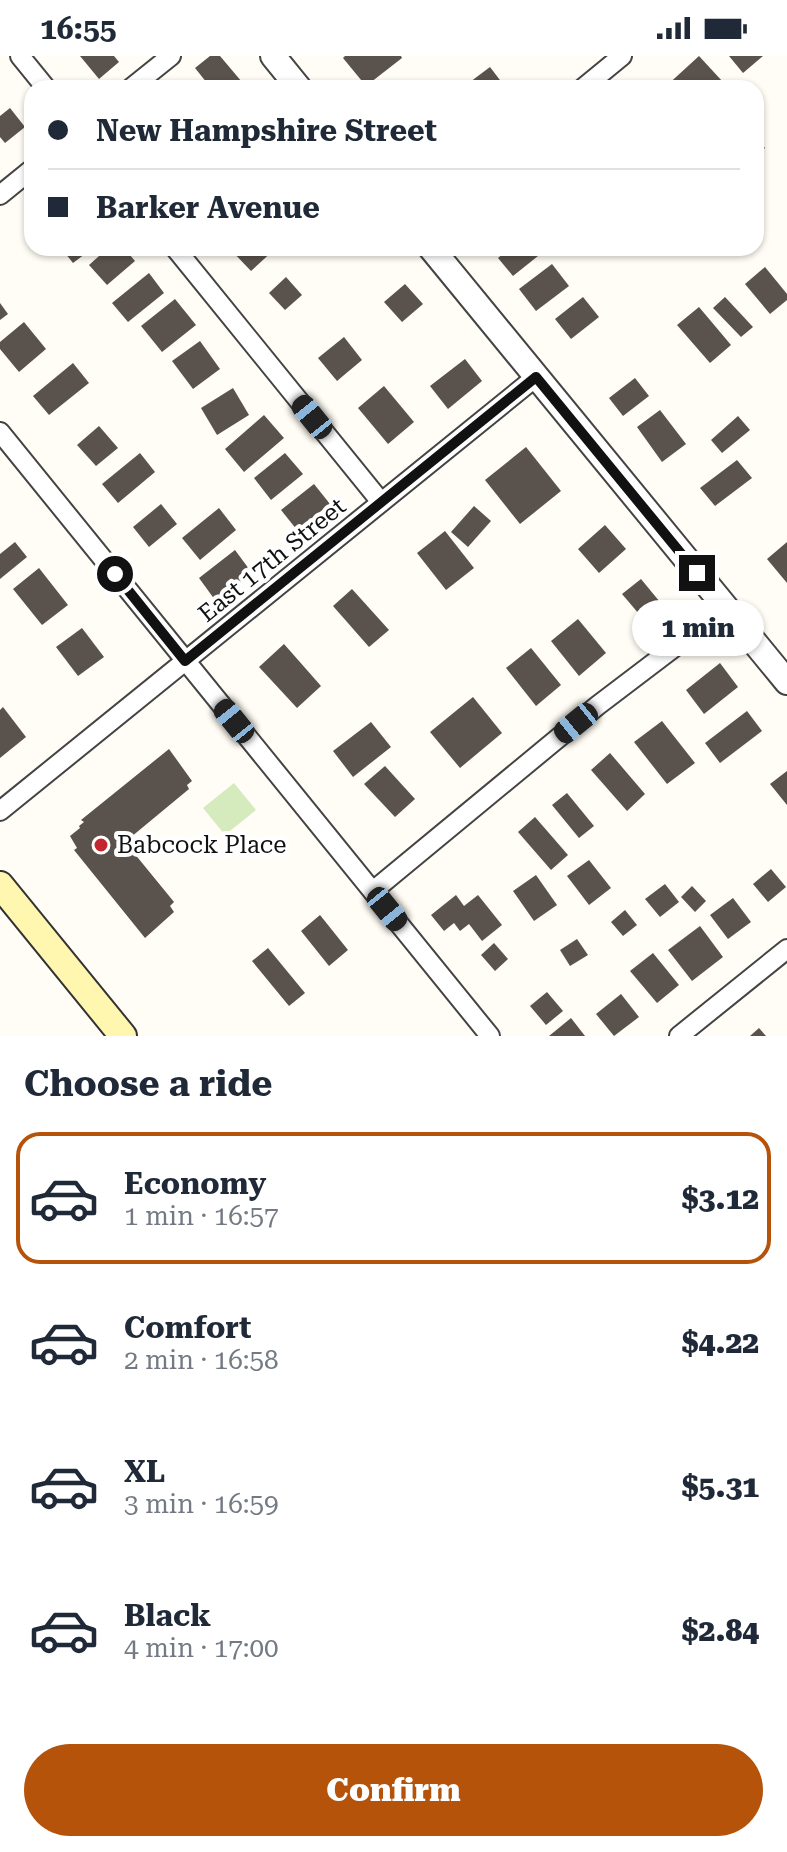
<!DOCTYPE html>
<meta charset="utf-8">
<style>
:root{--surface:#fff;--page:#f6f6f7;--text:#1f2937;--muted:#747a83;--line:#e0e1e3;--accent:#b45309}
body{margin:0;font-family:"Roboto Serif",serif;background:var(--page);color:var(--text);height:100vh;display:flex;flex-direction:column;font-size:30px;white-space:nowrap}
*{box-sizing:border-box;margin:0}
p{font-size:26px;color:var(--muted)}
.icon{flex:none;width:44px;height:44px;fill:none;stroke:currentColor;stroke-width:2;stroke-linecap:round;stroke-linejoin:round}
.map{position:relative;height:980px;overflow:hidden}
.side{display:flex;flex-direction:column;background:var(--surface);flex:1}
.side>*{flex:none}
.banner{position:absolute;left:24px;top:24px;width:740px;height:176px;border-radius:24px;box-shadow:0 2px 6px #0004;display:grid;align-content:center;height:176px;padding:0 24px;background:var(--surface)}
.end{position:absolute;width:36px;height:36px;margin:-18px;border:10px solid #111;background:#fff;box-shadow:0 0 0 4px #fff}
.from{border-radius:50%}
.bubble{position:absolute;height:56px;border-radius:28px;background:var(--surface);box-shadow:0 2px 6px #0004;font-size:26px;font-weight:800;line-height:56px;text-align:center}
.car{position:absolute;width:24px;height:48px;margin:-24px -12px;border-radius:10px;box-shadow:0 0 6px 2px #0007;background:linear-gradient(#222 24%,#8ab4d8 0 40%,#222 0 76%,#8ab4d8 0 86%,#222 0)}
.banner b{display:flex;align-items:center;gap:28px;height:76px;font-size:30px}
.banner b+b{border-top:2px solid var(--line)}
.banner i{width:20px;height:20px;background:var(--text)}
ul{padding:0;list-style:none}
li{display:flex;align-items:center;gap:24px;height:132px;margin:0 16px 12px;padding:0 8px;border:4px solid transparent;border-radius:24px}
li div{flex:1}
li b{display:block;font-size:30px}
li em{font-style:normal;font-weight:800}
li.current{border-color:var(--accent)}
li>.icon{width:72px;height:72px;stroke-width:1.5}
h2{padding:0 24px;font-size:36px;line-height:96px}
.cta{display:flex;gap:16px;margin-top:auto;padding:16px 24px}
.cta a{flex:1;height:92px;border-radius:48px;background:var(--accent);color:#fff;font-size:32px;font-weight:800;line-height:92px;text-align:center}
.status{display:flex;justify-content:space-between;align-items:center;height:56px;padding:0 40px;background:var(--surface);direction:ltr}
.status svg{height:22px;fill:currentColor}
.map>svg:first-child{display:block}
</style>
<div class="status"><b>16:55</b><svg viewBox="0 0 49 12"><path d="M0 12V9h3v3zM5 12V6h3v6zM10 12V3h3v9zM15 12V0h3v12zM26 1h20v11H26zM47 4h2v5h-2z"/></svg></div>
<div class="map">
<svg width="787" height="980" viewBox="0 0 787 980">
<rect width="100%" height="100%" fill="#fffdf5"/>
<path fill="#d5ebbd" d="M 234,727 L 256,754 L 225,779 L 203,752 Z"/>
<g fill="#5a524d">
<path d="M 80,0 L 114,0 L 119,6 L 99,23 Z"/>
<path d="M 210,0 L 220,0 L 247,32 L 211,32 L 195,12 Z"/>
<path d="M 345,0 L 401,0 L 402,2 L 366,30 L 343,2 Z"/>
<path d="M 699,0 L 723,26 L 716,32 L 664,32 Z"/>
<path d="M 729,0 L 763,0 L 743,17 Z"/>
<path d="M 490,11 L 506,32 L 474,32 L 470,26 Z"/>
<path d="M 10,52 L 25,71 L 5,87 L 0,81 L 0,60 Z"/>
<path d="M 756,81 L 765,92 L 756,99 Z"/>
<path d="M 61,192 L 93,192 L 73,207 Z"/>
<path d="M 108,192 L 124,192 L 135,205 L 107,229 L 89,209 Z"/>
<path d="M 229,192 L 276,192 L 251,215 Z"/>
<path d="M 510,192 L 548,192 L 513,220 L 498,202 Z"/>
<path d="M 552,208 L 569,230 L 536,255 L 519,233 Z"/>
<path d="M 765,211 L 787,238 L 787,244 L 770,258 L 745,228 Z"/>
<path d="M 149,217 L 164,237 L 128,266 L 112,247 Z"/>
<path d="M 286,221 L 302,239 L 285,254 L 269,237 Z"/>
<path d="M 405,228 L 423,248 L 402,266 L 384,246 Z"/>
<path d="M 583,241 L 599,261 L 571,283 L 555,263 Z"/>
<path d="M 725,241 L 753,271 L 741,281 L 713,252 Z"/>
<path d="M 175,243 L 196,269 L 162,296 L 141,270 Z"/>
<path d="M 0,247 L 8,258 L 0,264 Z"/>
<path d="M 699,251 L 731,289 L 710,307 L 677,269 Z"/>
<path d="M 24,266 L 46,293 L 19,316 L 0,293 L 0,286 Z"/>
<path d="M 344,281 L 362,304 L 337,325 L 318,302 Z"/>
<path d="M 200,285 L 220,313 L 193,333 L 172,305 Z"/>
<path d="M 465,303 L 482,325 L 448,353 L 430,330 Z"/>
<path d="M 73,307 L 89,327 L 49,359 L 33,340 Z"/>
<path d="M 635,322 L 649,340 L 623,360 L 609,342 Z"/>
<path d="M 384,330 L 414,366 L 388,388 L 358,352 Z"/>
<path d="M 233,332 L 249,359 L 217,379 L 201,352 Z"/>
<path d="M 660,354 L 686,388 L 662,406 L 637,371 Z"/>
<path d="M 264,359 L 284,382 L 244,416 L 225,393 Z"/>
<path d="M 738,360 L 750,374 L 722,397 L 711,384 Z"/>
<path d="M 99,370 L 118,392 L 96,410 L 77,389 Z"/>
<path d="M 526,391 L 561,435 L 520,468 L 485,424 Z"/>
<path d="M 140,397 L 155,416 L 118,447 L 102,428 Z"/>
<path d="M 285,397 L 303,418 L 271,444 L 254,422 Z"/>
<path d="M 737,404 L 752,422 L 715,450 L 700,432 Z"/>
<path d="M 314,428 L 330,448 L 297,474 L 281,454 Z"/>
<path d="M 161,448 L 177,468 L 149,491 L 133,471 Z"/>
<path d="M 474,450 L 491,465 L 468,491 L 451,476 Z"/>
<path d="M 219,452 L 236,474 L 200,504 L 182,482 Z"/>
<path d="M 605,469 L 626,493 L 599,517 L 578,493 Z"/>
<path d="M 445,475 L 474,512 L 446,534 L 417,497 Z"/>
<path d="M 15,486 L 27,501 L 0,523 L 0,498 Z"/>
<path d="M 787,486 L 787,527 L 767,503 Z"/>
<path d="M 235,494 L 252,517 L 215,544 L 199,522 Z"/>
<path d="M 39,512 L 68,549 L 42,569 L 13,533 Z"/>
<path d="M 641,523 L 669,557 L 651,572 L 622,538 Z"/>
<path d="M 352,533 L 389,574 L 369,591 L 333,550 Z"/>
<path d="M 578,563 L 606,597 L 579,620 L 551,585 Z"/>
<path d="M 82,572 L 104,601 L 78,620 L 56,591 Z"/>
<path d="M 284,588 L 321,630 L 297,652 L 259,611 Z"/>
<path d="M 531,592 L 561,629 L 536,650 L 506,612 Z"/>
<path d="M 720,607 L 738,631 L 704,658 L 686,634 Z"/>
<path d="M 473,641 L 502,677 L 460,712 L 430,676 Z"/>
<path d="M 3,651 L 26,681 L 0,702 L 0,654 Z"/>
<path d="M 747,655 L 762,675 L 720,707 L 705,687 Z"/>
<path d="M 662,665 L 695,707 L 667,728 L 634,686 Z"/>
<path d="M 371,666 L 391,691 L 353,721 L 333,695 Z"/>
<path d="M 169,693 L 192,725 L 187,729 L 189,733 L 125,786 L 174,846 L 170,850 L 174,856 L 145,882 L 74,794 L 77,792 L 70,780 L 80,772 L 79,770 L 84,766 L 81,764 Z"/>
<path d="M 610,697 L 645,738 L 627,755 L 591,714 Z"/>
<path d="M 385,710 L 415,743 L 395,761 L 364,728 Z"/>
<path d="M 787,715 L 787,749 L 770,728 Z"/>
<path d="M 567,737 L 594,770 L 579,782 L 552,749 Z"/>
<path d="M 535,761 L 568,799 L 551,814 L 518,776 Z"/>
<path d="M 589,804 L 611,832 L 589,849 L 567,820 Z"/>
<path d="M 771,813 L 786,831 L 768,846 L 753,828 Z"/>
<path d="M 536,819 L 557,849 L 534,865 L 513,835 Z"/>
<path d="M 665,828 L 679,846 L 660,861 L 645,843 Z"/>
<path d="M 692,830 L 706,845 L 695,856 L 681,841 Z"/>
<path d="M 456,839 L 464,850 L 478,839 L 502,869 L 482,885 L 469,868 L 460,875 L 454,867 L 444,875 L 431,859 Z"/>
<path d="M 733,842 L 751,866 L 728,883 L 710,859 Z"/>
<path d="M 625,854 L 637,869 L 623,880 L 611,866 Z"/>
<path d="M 320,859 L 348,894 L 329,910 L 301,875 Z"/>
<path d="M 700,870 L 723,901 L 692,925 L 668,894 Z"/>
<path d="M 577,883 L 588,899 L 570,910 L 560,894 Z"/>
<path d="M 494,887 L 508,903 L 495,915 L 481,899 Z"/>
<path d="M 268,892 L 305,937 L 289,950 L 252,905 Z"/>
<path d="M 653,897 L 679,929 L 657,947 L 630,915 Z"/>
<path d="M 547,936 L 563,955 L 546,969 L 530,950 Z"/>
<path d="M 621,938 L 639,961 L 614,980 L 596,958 Z"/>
<path d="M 571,962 L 585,980 L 549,980 Z"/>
<path d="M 759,972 L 766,980 L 750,980 Z"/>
</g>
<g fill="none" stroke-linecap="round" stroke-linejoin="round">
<g stroke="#444" stroke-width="22">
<g id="minor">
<path d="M 20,0 L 46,32"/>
<path d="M 131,32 L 171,0"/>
<path d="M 583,32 L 622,0"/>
<path d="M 0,139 L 32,113"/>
<path d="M 175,192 L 381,446"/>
<path d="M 0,376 L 490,980"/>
<path d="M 0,755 L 536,321"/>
<path d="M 373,835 L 597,650 L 726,552"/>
<path d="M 679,980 L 787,893"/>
</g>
</g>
<g stroke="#444" stroke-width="28">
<g id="tertiary">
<path d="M 273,0 L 299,32"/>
<path d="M 431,192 L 787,626"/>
</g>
</g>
<g stroke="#333" stroke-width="30">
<path id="secondary" d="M 0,829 L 123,980"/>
</g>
<use href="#minor" stroke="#fff" stroke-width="18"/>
<use href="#tertiary" stroke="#fff" stroke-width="24"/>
<use href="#secondary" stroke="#fff6b0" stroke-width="26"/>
</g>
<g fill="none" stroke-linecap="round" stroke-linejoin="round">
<path stroke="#111" stroke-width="10" d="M 115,518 L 185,605 L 536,321 L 697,517"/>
</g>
<circle fill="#c4262e" stroke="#fff" stroke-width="3" cx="101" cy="789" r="8"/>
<g text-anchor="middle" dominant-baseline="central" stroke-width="8" stroke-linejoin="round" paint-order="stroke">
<g font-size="24" fill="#111" stroke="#fff">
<text transform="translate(272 504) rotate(-39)">East 17th Street</text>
</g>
<g font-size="24" fill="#111" stroke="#fff" text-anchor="start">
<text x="117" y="789">Babcock Place</text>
</g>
</g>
</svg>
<i class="end from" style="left:115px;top:518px"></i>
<i class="end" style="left:697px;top:517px"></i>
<div class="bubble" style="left:632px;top:544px;width:132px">1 min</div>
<i class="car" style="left:312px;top:361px;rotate:321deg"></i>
<i class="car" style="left:234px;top:665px;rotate:321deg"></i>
<i class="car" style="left:576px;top:667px;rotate:231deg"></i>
<i class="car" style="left:387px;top:853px;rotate:141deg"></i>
<div class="banner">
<b><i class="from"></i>New Hampshire Street</b>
<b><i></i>Barker Avenue</b>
</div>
</div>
<section class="side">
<h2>Choose a ride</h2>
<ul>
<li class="current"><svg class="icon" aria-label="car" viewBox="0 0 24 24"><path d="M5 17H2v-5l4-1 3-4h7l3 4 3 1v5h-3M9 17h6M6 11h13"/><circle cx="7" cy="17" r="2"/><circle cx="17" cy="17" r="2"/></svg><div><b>Economy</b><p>1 min · 16:57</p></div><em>$3.12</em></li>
<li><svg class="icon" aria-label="car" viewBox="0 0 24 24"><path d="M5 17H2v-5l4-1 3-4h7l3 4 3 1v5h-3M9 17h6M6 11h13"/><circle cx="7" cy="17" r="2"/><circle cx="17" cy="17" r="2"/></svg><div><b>Comfort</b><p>2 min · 16:58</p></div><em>$4.22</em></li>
<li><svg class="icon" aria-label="car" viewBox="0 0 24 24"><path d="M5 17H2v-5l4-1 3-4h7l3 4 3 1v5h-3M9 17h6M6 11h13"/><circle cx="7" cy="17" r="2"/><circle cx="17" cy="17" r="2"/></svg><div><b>XL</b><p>3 min · 16:59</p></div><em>$5.31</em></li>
<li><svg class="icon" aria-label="car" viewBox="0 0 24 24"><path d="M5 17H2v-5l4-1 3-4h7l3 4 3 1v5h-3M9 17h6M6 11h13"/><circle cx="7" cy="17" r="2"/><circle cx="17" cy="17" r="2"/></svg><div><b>Black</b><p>4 min · 17:00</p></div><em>$2.84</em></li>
</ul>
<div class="cta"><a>Confirm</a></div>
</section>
